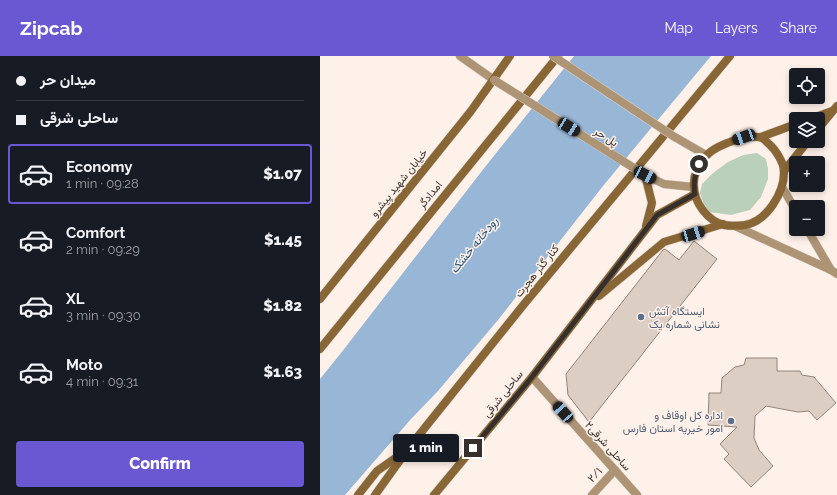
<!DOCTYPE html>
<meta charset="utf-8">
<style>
:root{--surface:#171b24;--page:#242831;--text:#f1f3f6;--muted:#9ea1a6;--line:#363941;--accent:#6a58d2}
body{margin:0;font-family:Raleway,Vazirmatn,sans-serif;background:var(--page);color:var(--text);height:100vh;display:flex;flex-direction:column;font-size:15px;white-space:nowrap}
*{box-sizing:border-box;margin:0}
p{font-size:13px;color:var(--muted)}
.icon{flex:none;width:22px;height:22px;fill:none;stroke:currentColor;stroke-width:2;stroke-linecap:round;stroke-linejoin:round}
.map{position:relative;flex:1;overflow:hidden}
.details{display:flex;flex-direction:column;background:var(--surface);width:320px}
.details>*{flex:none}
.banner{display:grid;align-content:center;height:88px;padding:0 16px;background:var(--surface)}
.tools{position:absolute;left:469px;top:12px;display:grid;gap:8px}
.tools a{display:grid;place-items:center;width:36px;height:36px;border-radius:4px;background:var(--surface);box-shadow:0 2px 6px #0003;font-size:20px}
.end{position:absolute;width:18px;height:18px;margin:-9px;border:5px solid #36302c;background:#fff;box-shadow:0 0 0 2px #fff}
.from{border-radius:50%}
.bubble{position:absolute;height:28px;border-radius:4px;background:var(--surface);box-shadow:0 2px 6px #0003;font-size:13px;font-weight:800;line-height:28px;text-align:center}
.car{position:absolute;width:12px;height:24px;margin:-12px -6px;border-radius:5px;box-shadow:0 0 3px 1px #0007;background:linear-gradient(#222 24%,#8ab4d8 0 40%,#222 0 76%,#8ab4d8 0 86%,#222 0)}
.banner b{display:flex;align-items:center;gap:14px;height:38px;font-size:15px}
.banner b+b{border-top:1px solid var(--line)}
.banner i{width:10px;height:10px;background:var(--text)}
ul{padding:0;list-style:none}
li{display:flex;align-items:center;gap:12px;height:60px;margin:0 8px 6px;padding:0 8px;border:2px solid transparent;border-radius:4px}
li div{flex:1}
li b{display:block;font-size:15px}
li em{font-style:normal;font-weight:800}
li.selected{border-color:var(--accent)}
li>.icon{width:36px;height:36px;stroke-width:1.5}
.button{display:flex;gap:8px;margin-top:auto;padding:8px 16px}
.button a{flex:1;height:46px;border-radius:4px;background:var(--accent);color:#fff;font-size:16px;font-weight:800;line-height:46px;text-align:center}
header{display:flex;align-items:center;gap:24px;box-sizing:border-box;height:56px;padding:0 20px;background:var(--accent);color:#fff}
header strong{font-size:19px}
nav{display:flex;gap:22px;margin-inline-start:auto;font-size:14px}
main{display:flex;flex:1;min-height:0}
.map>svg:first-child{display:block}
</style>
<header>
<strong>Zipcab</strong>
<nav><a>Map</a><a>Layers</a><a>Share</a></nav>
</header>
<main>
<section class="details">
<div class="banner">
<b><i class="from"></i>میدان حر</b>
<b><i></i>ساحلی شرقی</b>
</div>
<ul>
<li class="selected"><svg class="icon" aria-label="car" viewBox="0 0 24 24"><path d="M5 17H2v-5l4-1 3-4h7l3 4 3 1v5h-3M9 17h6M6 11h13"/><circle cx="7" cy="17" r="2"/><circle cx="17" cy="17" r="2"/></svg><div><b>Economy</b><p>1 min · 09:28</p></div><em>$1.07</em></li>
<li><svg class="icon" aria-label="car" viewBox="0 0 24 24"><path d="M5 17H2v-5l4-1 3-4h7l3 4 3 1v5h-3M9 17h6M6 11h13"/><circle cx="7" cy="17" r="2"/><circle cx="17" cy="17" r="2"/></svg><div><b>Comfort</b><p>2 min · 09:29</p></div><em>$1.45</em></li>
<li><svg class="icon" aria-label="car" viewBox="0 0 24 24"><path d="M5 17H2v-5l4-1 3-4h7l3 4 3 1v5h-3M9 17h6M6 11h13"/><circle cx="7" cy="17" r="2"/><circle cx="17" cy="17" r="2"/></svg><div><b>XL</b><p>3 min · 09:30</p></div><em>$1.82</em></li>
<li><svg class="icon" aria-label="car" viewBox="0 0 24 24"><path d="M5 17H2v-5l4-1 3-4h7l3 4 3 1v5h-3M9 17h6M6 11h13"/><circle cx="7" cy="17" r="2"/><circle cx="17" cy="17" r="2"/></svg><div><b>Moto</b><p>4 min · 09:31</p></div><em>$1.63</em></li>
</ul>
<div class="button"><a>Confirm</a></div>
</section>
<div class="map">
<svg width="517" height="439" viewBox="0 0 517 439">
<rect width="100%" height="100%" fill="#fef1e9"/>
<path fill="#bad0bb" d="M 437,97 L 446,103 L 448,113 L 448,123 L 441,141 L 430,154 L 411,159 L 389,156 L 384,149 L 380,137 L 382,128 L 393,117 L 408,106 L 423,99 Z"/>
<path fill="#98b6d6" d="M 254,0 L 391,0 L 283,130 L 178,264 L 118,335 L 91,363 L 25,439 L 0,439 L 0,323 L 21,297 L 165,111 Z"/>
<g fill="#ddcec4" stroke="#92847b">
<path d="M 374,185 L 397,203 L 269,366 L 248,339 L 246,318 L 343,194 L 345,193 L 359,204 Z"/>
<path d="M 426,302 L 457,302 L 457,315 L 480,315 L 482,319 L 494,321 L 516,347 L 497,364 L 489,355 L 478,356 L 446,350 L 435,360 L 434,382 L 439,394 L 453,410 L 431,431 L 404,403 L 409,398 L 400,388 L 417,371 L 388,369 L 389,337 L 401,337 L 402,322 L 415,311 L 424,309 Z"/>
</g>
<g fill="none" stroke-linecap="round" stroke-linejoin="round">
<g stroke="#dacec7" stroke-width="9">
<g id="minor">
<path d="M 212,321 L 317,439"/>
<path d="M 272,439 L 295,414"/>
</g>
</g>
<g stroke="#dacec7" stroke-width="9">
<g id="tertiary">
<path d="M 140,0 L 174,24"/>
<path d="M 353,80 L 386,99"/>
<path d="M 325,119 L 344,128 L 373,131"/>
<path d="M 462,131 L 476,155"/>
<path d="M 415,170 L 511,214 L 517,218"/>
<path d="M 487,173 L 511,214"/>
</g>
</g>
<g stroke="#dacec7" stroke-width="9">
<g id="secondary">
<path d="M 490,63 L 512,55"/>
<path d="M 498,73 L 517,50"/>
<path d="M 423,81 C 429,81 437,80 442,82 C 444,83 447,86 449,88 C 456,94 464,107 464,116 C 464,137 447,165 425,169 C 418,170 410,170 404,169 C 388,165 374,147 374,130 C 373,120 378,108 386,100 C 395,90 411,86 423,81 Z"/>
<path d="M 441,81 L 476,68"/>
<path d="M 464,115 L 488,85"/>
<path d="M 325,119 L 332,147 L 326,170"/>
<path d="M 279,240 L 344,186 L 403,168"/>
<path d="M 0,243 L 151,55 L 190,0"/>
<path d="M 0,293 L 238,0"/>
<path d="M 38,439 L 57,415 L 87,394 L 205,247 L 410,0"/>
<path d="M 55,439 L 83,400"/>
<path d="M 114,439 L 212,321 L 337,159 L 375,138"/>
</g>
</g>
<use href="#minor" stroke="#ad9475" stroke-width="8"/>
<use href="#tertiary" stroke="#ad9475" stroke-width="8"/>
<use href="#secondary" stroke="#896636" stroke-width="8"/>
<g stroke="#dacec7" stroke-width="9" stroke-linecap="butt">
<g id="tertiary-bridge">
<path d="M 233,0 L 353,80"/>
<path d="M 174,24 L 325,119"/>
</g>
</g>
<use href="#tertiary-bridge" stroke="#ad9475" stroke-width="8"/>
</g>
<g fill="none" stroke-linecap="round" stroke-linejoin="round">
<path stroke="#36302c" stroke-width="5" d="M 153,392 L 212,321 L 337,159 L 375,138 C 373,127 375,119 379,108"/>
</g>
<g fill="#5c6f8a" stroke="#fef1e9" stroke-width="1.5">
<circle cx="321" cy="261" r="4"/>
<circle cx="411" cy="365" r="4"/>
</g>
<g text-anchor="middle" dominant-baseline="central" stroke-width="3" stroke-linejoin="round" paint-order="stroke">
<g font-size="11" fill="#36302c" stroke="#fef1e9">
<text transform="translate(286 81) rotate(32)">پل حر</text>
<text transform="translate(79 127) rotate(-51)">خیابان شهید پیشرو</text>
<text transform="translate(110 139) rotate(-51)">امدادگر</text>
<text transform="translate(217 215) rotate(-51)">کنار گذر هجرت</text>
<text transform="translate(183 338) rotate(-51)">ساحلی شرقی</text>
<text transform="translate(288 390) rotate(48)">ساحلی شرقی۲</text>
<text transform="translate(275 419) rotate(-47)">۲/‍‍۱</text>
</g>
<g font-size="11" fill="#4e5e75" stroke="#fef1e9" text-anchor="start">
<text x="329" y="255">ایستگاه آتش<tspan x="329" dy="13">نشانی شماره یک</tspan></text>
<text x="403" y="359" text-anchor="end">اداره کل اوقاف و<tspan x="403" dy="13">امور خیریه استان فارس</tspan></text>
</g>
<g font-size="12" font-style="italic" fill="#25517c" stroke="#fef1e9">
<text transform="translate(154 189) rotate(-51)">رودخانه خشک</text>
</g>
</g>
</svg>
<div class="tools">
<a><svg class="icon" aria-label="locate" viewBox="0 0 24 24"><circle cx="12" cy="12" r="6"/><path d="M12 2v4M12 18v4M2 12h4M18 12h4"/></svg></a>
<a><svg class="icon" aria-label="layers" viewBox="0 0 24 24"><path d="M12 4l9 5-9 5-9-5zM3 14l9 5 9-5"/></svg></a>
<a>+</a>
<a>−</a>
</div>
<i class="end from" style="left:379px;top:108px"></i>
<i class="end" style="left:153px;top:392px"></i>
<div class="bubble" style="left:73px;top:378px;width:66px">1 min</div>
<i class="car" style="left:249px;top:71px;rotate:122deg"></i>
<i class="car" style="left:424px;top:81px;rotate:250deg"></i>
<i class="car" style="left:325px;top:119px;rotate:117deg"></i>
<i class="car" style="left:373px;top:178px;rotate:73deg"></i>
<i class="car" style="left:243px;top:356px;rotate:318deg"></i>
</div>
</main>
